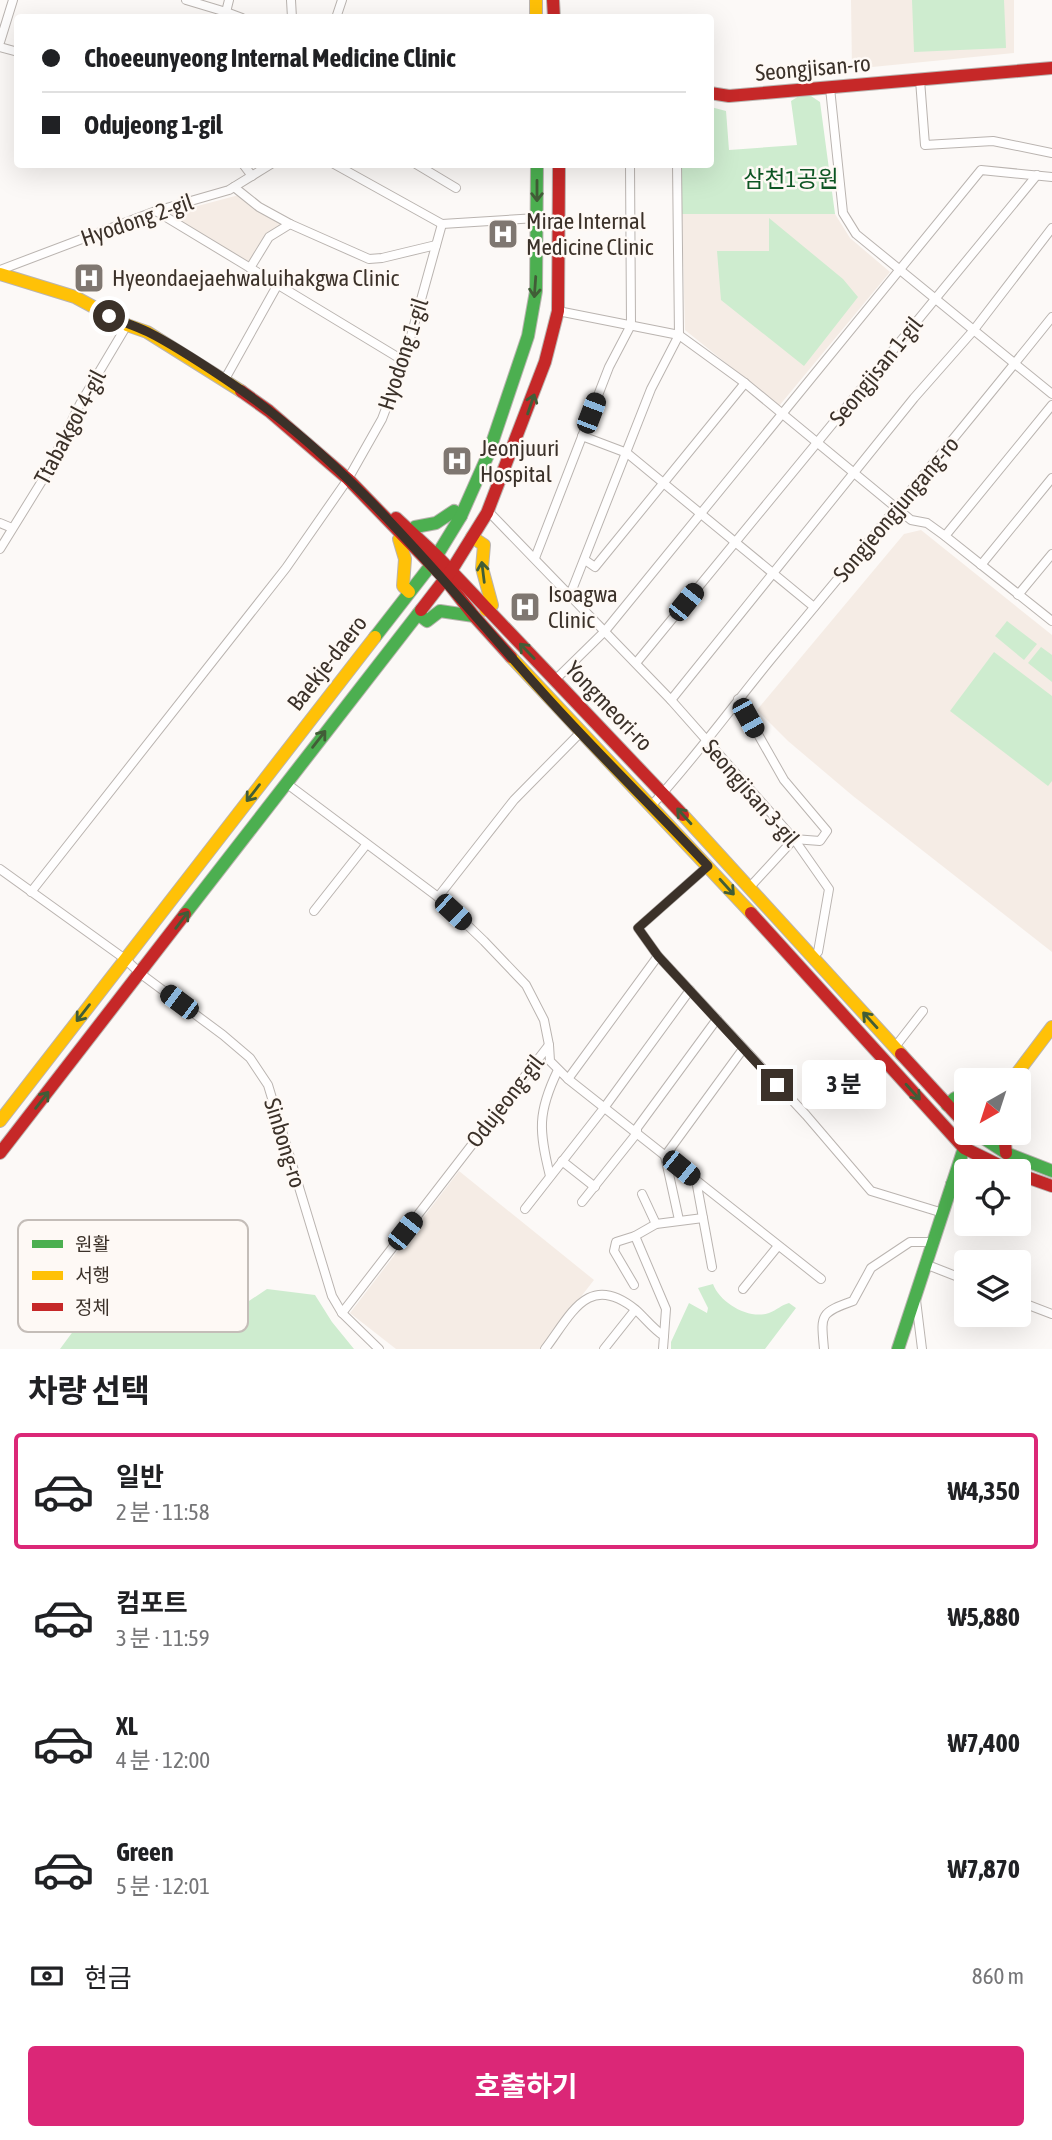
<!DOCTYPE html>
<html lang="ko">
<meta charset="utf-8">
<style>
:root{--surface:#fff;--page:#f6f6f6;--text:#202124;--muted:#757577;--line:#e0e0e0;--accent:#db2777}
body{margin:0;font-family:"Asap Condensed","Noto Sans KR",sans-serif;background:var(--page);color:var(--text);height:100vh;display:flex;flex-direction:column;font-size:26px;white-space:nowrap}
*{box-sizing:border-box;margin:0}
p{font-size:23px;color:var(--muted)}
.icon{flex:none;width:38px;height:38px;fill:none;stroke:currentColor;stroke-width:2;stroke-linecap:round;stroke-linejoin:round}
.map{position:relative;height:1349px;overflow:hidden}
.panel{display:flex;flex-direction:column;background:var(--surface);flex:1}
.panel>*{flex:none}
.guide{position:absolute;left:14px;top:14px;width:700px;height:154px;border-radius:7px;box-shadow:0 7px 28px #0002;display:grid;align-content:center;height:154px;padding:0 28px;background:var(--surface)}
.needle{width:46px;rotate:219deg}
.tools{position:absolute;left:954px;top:1068px;display:grid;gap:14px}
.tools a{display:grid;place-items:center;width:77px;height:77px;border-radius:7px;background:var(--surface);box-shadow:0 7px 28px #0002;font-size:35px}
.end{position:absolute;width:32px;height:32px;margin:-16px;border:9px solid #3b3129;background:#fff;box-shadow:0 0 0 4px #fff}
.from{border-radius:50%}
.bubble{position:absolute;height:49px;border-radius:7px;background:var(--surface);box-shadow:0 7px 28px #0002;font-size:23px;font-weight:700;line-height:49px;text-align:center}
.car{position:absolute;width:21px;height:42px;margin:-21px -10px;border-radius:9px;box-shadow:0 0 5px 2px #0007;background:linear-gradient(#222 24%,#8ab4d8 0 40%,#222 0 76%,#8ab4d8 0 86%,#222 0)}
.guide b{display:flex;align-items:center;gap:24px;height:66px;font-size:26px}
.guide b+b{border-top:2px solid var(--line)}
.guide i{width:18px;height:18px;background:var(--text)}
ul{padding:0;list-style:none}
li{display:flex;align-items:center;gap:21px;height:116px;margin:0 14px 10px;padding:0 14px;border:4px solid transparent;border-radius:7px}
li div{flex:1}
li b{display:block;font-size:26px}
li em{font-style:normal;font-weight:700}
li.selected{border-color:var(--accent)}
li>.icon{width:63px;height:63px;stroke-width:1.5}
h2{padding:0 28px;font-size:32px;line-height:84px}
.pay{display:flex;align-items:center;gap:18px;height:77px;padding:0 28px;font-size:26px}
.pay p{margin-inline-start:auto}
.primary-button{display:flex;gap:14px;margin-top:auto;padding:14px 28px}
.primary-button a{flex:1;height:80px;border-radius:7px;background:var(--accent);color:#fff;font-size:28px;font-weight:700;line-height:80px;text-align:center}
.map>svg:first-child{display:block}
</style>
<div class="map">
<svg width="1052" height="1349" viewBox="0 0 1052 1349">
<rect width="100%" height="100%" fill="#fcf9f7"/>
<g fill="#f5ece5">
<path d="M 851,0 L 1014,0 L 1014,53 L 852,69 Z"/>
<path d="M 239,195 L 283,222 L 250,266 L 172,220 L 171,213 Z"/>
<path d="M 682,214 L 835,214 L 850,238 L 890,272 L 779,406 L 685,330 Z"/>
<path d="M 921,530 L 1052,635 L 1052,952 L 853,796 L 788,741 L 757,710 L 904,534 Z"/>
<path d="M 459,1171 L 594,1280 L 540,1349 L 396,1349 L 350,1313 Z"/>
</g>
<g fill="#ceeccf">
<path d="M 912,0 L 1004,0 L 1006,48 L 914,52 Z"/>
<path d="M 799,96 L 811,96 L 820,102 L 835,214 L 682,214 L 680,165 L 710,164 L 711,107 L 726,111 L 729,150 L 797,145 L 791,101 Z"/>
<path d="M 769,218 L 843,279 L 858,297 L 804,366 L 721,300 L 717,251 L 769,251 Z"/>
<path d="M 1007,621 L 1037,644 L 1024,660 L 995,636 Z"/>
<path d="M 1041,647 L 1052,655 L 1052,682 L 1028,663 Z"/>
<path d="M 994,652 L 1052,696 L 1052,781 L 1048,786 L 950,711 Z"/>
<path d="M 147,1250 C 172,1259 188,1269 199,1295 C 204,1306 205,1317 213,1325 L 267,1289 L 315,1295 L 332,1322 L 354,1349 L 60,1349 L 128,1257 Z"/>
<path d="M 713,1284 C 720,1303 749,1320 769,1313 C 777,1310 781,1305 789,1303 L 796,1308 L 765,1349 L 671,1349 L 671,1342 L 689,1303 L 707,1313 L 708,1308 L 698,1288 Z"/>
</g>
<g fill="none" stroke-linecap="round" stroke-linejoin="round">
<g stroke="#bab4b0" stroke-width="10">
<g id="street">
<path d="M 186,0 L 226,12 L 229,0"/>
<path d="M 291,0 L 292,18"/>
<path d="M 226,15 L 226,12 L 242,18"/>
<path d="M 336,18 L 342,0"/>
<path d="M 0,42 L 13,0"/>
<path d="M 0,47 L 18,52"/>
<path d="M 920,80 L 925,145 L 993,141 L 1052,153"/>
<path d="M 830,88 L 843,213 L 856,234 L 1052,394"/>
<path d="M 243,164 L 252,176"/>
<path d="M 334,164 L 442,224 L 537,218"/>
<path d="M 416,164 L 456,188"/>
<path d="M 234,187 L 259,207 L 290,224"/>
<path d="M 156,211 L 404,361"/>
<path d="M 250,268 L 269,237 L 290,224 L 369,259 L 382,258 L 436,245"/>
<path d="M 0,270 L 156,211 L 229,190 L 271,164"/>
<path d="M 558,311 L 679,335 L 745,383 L 911,520 L 927,523 L 945,536 L 1052,621"/>
<path d="M 225,379 L 278,284"/>
<path d="M 582,436 L 627,453 L 814,607"/>
<path d="M 488,511 L 671,700 L 794,839 L 829,889 L 818,952 L 812,957"/>
<path d="M 0,523 L 12,528"/>
<path d="M 945,536 L 1052,405"/>
<path d="M 0,549 L 45,476 L 80,404 L 127,325"/>
<path d="M 535,558 L 609,367 L 631,325 L 630,164"/>
<path d="M 585,560 L 595,567 L 745,383"/>
<path d="M 981,565 L 1052,478"/>
<path d="M 570,595 L 651,389 L 679,335 L 677,164"/>
<path d="M 1018,595 L 1052,554"/>
<path d="M 636,663 L 1037,175"/>
<path d="M 555,680 L 605,631 L 981,170 L 1052,177"/>
<path d="M 738,699 L 784,780 L 827,831 L 820,841 L 794,839 L 749,888"/>
<path d="M 671,700 L 914,398 L 973,331 L 1052,228"/>
<path d="M 286,783 L 438,897 L 484,941 L 526,985 L 544,1020 L 549,1045"/>
<path d="M 652,805 C 695,758 732,707 772,658 C 866,545 960,432 1052,317"/>
<path d="M 0,869 L 125,959 L 141,974 L 223,1035 L 250,1058 L 268,1085 L 332,1296 L 342,1313 L 379,1349"/>
<path d="M 31,892 L 286,568 L 348,479 L 382,419 L 404,361 L 442,224"/>
<path d="M 438,897 L 514,800 L 580,733"/>
<path d="M 314,911 L 366,845"/>
<path d="M 658,956 L 806,1115 L 871,1191 L 943,1213"/>
<path d="M 895,1047 L 923,1011"/>
<path d="M 568,1079 L 821,1279"/>
<path d="M 562,1161 L 595,1187"/>
<path d="M 550,1176 C 539,1131 537,1113 558,1070"/>
<path d="M 696,1180 L 712,1267"/>
<path d="M 642,1194 L 656,1224"/>
<path d="M 582,1202 L 637,1133 L 637,1128 L 717,1019"/>
<path d="M 525,1209 L 604,1108 L 690,990"/>
<path d="M 679,1220 L 665,1156 L 743,1049"/>
<path d="M 635,1236 L 666,1309 L 664,1336"/>
<path d="M 925,1264 L 966,1280"/>
<path d="M 634,1285 L 614,1251 L 616,1242 L 635,1236 L 656,1224 L 703,1218"/>
<path d="M 743,1289 L 778,1246"/>
<path d="M 916,1300 L 922,1349"/>
<path d="M 1018,1301 L 1052,1314"/>
<path d="M 342,1313 L 549,1045 L 550,1061 L 568,1079 L 658,956 L 638,928 L 708,866"/>
<path d="M 545,1349 C 571,1315 588,1271 636,1310 C 645,1318 653,1329 664,1336 L 663,1349"/>
<path d="M 604,1349 L 635,1310"/>
<path d="M 824,1349 C 821,1315 819,1313 853,1301 L 871,1268 L 910,1242 L 933,1242"/>
</g>
</g>
<g stroke="#bab4b0" stroke-width="14">
<g id="fast">
<path d="M 411,531 L 415,527 L 436,523 L 454,511 L 461,516"/>
<path d="M 418,614 L 427,621 L 440,611 L 474,616"/>
<path d="M 375,637 L 431,565 L 461,516 L 488,455 L 528,336 L 536,291 L 537,164"/>
<path d="M 185,914 L 421,610"/>
<path d="M 947,1105 L 955,1098 L 966,1102"/>
<path d="M 974,1132 L 1006,1153 L 1052,1171"/>
<path d="M 952,1184 L 961,1187 L 966,1178"/>
<path d="M 898,1349 L 964,1148 L 972,1132"/>
</g>
</g>
<g stroke="#bab4b0" stroke-width="14">
<g id="slow">
<path d="M 536,0 L 536,18"/>
<path d="M 0,274 L 75,297 L 127,325 L 147,332 L 241,391"/>
<path d="M 402,535 L 399,539 L 405,559 L 403,586 L 409,592"/>
<path d="M 472,537 L 484,545 L 482,568 L 492,605 L 486,610"/>
<path d="M 511,657 L 751,913"/>
<path d="M 683,815 L 901,1054"/>
<path d="M 1012,1080 L 1052,1027"/>
<path d="M 0,1121 L 375,637"/>
</g>
</g>
<g stroke="#bab4b0" stroke-width="14">
<g id="jam">
<path d="M 553,0 L 554,18"/>
<path d="M 710,93 L 729,96 L 1052,68"/>
<path d="M 241,391 L 269,411 L 348,479 L 445,579 L 474,616 L 511,657"/>
<path d="M 396,518 L 437,556 L 683,815"/>
<path d="M 421,610 L 451,571 L 487,513 L 545,362 L 558,311 L 559,164"/>
<path d="M 751,913 L 964,1148 L 1011,1171"/>
<path d="M 901,1054 L 966,1125"/>
<path d="M 1000,1132 L 1005,1143 L 1006,1153"/>
<path d="M 0,1153 L 185,914"/>
<path d="M 1018,1174 L 1052,1186"/>
</g>
</g>
<use href="#street" stroke="#fffefe" stroke-width="8"/>
<use href="#fast" stroke="#4caf50" stroke-width="12"/>
<use href="#slow" stroke="#ffc107" stroke-width="12"/>
<use href="#jam" stroke="#c62828" stroke-width="12"/>
</g>
<defs><path id="oneway-shaft" d="M-6 0H5M1.5-3L5.5 0L1.5 3" fill="none" stroke-width="1.6" stroke-linecap="round" stroke-linejoin="round" transform="scale(1.75)"/></defs>
<g stroke="#415d37">
<use href="#oneway-shaft" transform="translate(537 191) rotate(90)"/>
<use href="#oneway-shaft" transform="translate(535 287) rotate(94)"/>
<use href="#oneway-shaft" transform="translate(531 404) rotate(-71)"/>
<use href="#oneway-shaft" transform="translate(483 572) rotate(-97)"/>
<use href="#oneway-shaft" transform="translate(527 651) rotate(-134)"/>
<use href="#oneway-shaft" transform="translate(319 739) rotate(-52)"/>
<use href="#oneway-shaft" transform="translate(253 793) rotate(128)"/>
<use href="#oneway-shaft" transform="translate(684 816) rotate(-132)"/>
<use href="#oneway-shaft" transform="translate(727 887) rotate(48)"/>
<use href="#oneway-shaft" transform="translate(182 920) rotate(-53)"/>
<use href="#oneway-shaft" transform="translate(83 1013) rotate(128)"/>
<use href="#oneway-shaft" transform="translate(870 1020) rotate(-132)"/>
<use href="#oneway-shaft" transform="translate(913 1092) rotate(48)"/>
<use href="#oneway-shaft" transform="translate(42 1100) rotate(-52)"/>
</g>
<g fill="none" stroke-linecap="round" stroke-linejoin="round">
<path stroke="#3b3129" stroke-width="9" d="M 109,316 C 122,322 136,326 148,332 C 174,345 201,363 225,379 C 351,462 444,583 544,694 C 597,753 654,808 708,866 L 638,928 L 658,956 L 777,1085"/>
</g>
<defs>
<g id="hospital-square" transform="scale(1.575)"><rect x="-9" y="-9" width="18" height="18" rx="4" fill="#7f7771" stroke="#fef9f5"/><path d="M-5-5h3v3.5h4V-5h3V5h-3V1.5h-4V5h-3Z" fill="#fff"/></g>
</defs>
<g fill-rule="evenodd">
<use href="#hospital-square" x="503" y="234"/>
<use href="#hospital-square" x="89" y="278"/>
<use href="#hospital-square" x="457" y="461"/>
<use href="#hospital-square" x="525" y="607"/>
</g>
<g text-anchor="middle" dominant-baseline="central" stroke-width="5" stroke-linejoin="round" paint-order="stroke">
<g font-size="23" fill="#3b3129" stroke="#fef9f5">
<text transform="translate(813 68) rotate(-5)">Seongjisan-ro</text>
<text transform="translate(137 220) rotate(-19)">Hyodong 2-gil</text>
<text transform="translate(403 354) rotate(-72)">Hyodong 1-gil</text>
<text transform="translate(876 371) rotate(-51)">Seongjisan 1-gil</text>
<text transform="translate(70 427) rotate(-62)">Ttabakgol 4-gil</text>
<text transform="translate(896 509) rotate(-50)">Songjeongjungang-ro</text>
<text transform="translate(327 663) rotate(-52)">Baekje-daero</text>
<text transform="translate(609 706) rotate(46)">Yongmeori-ro</text>
<text transform="translate(751 793) rotate(49)">Seongjisan 3-gil</text>
<text transform="translate(505 1101) rotate(-52)">Odujeong-gil</text>
<text transform="translate(285 1143) rotate(73)">Sinbong-ro</text>
</g>
<g font-size="23" fill="#0d5523" stroke="#fef9f5">
<text x="791" y="179">삼천1공원</text>
</g>
<g font-size="23" fill="#3b3129" stroke="#fef9f5" text-anchor="start">
<text x="526" y="221">Mirae Internal<tspan x="526" dy="26">Medicine Clinic</tspan></text>
<text x="112" y="278">Hyeondaejaehwaluihakgwa Clinic</text>
<text x="480" y="448">Jeonjuuri<tspan x="480" dy="26">Hospital</tspan></text>
<text x="548" y="594">Isoagwa<tspan x="548" dy="26">Clinic</tspan></text>
</g>
</g>
<rect x="18" y="1220" width="230" height="112" rx="10" fill="#fef9f5" stroke="#c4bdb8" stroke-width="2"/>
<rect x="32" y="1240" width="31" height="8" fill="#4caf50"/>
<rect x="32" y="1271" width="31" height="9" fill="#ffc107"/>
<rect x="32" y="1303" width="31" height="8" fill="#c62828"/>
<g font-size="19" fill="#3b3129">
<text x="75" y="1251">원활</text>
<text x="75" y="1282">서행</text>
<text x="75" y="1314">정체</text>
</g>
</svg>
<div class="tools">
<a><svg class="needle" viewBox="-14 -14 28 28"><path d="M0-13l5 13h-10z" fill="#e53935"/><path d="M0 13l5-13h-10z" fill="#757577"/></svg></a>
<a><svg class="icon" aria-label="locate" viewBox="0 0 24 24"><circle cx="12" cy="12" r="6"/><path d="M12 2v4M12 18v4M2 12h4M18 12h4"/></svg></a>
<a><svg class="icon" aria-label="layers" viewBox="0 0 24 24"><path d="M12 4l9 5-9 5-9-5zM3 14l9 5 9-5"/></svg></a>
</div>
<i class="end from" style="left:109px;top:316px"></i>
<i class="end" style="left:777px;top:1085px"></i>
<div class="bubble" style="left:802px;top:1060px;width:84px">3 분</div>
<i class="car" style="left:591px;top:413px;rotate:21deg"></i>
<i class="car" style="left:686px;top:602px;rotate:39deg"></i>
<i class="car" style="left:748px;top:718px;rotate:151deg"></i>
<i class="car" style="left:453px;top:912px;rotate:133deg"></i>
<i class="car" style="left:179px;top:1002px;rotate:307deg"></i>
<i class="car" style="left:681px;top:1168px;rotate:129deg"></i>
<i class="car" style="left:405px;top:1231px;rotate:38deg"></i>
<div class="guide">
<b><i class="from"></i>Choeeunyeong Internal Medicine Clinic</b>
<b><i></i>Odujeong 1-gil</b>
</div>
</div>
<section class="panel">
<h2>차량 선택</h2>
<ul>
<li class="selected"><svg class="icon" aria-label="car" viewBox="0 0 24 24"><path d="M5 17H2v-5l4-1 3-4h7l3 4 3 1v5h-3M9 17h6M6 11h13"/><circle cx="7" cy="17" r="2"/><circle cx="17" cy="17" r="2"/></svg><div><b>일반</b><p>2 분 · 11:58</p></div><em>₩4,350</em></li>
<li><svg class="icon" aria-label="car" viewBox="0 0 24 24"><path d="M5 17H2v-5l4-1 3-4h7l3 4 3 1v5h-3M9 17h6M6 11h13"/><circle cx="7" cy="17" r="2"/><circle cx="17" cy="17" r="2"/></svg><div><b>컴포트</b><p>3 분 · 11:59</p></div><em>₩5,880</em></li>
<li><svg class="icon" aria-label="car" viewBox="0 0 24 24"><path d="M5 17H2v-5l4-1 3-4h7l3 4 3 1v5h-3M9 17h6M6 11h13"/><circle cx="7" cy="17" r="2"/><circle cx="17" cy="17" r="2"/></svg><div><b>XL</b><p>4 분 · 12:00</p></div><em>₩7,400</em></li>
<li><svg class="icon" aria-label="car" viewBox="0 0 24 24"><path d="M5 17H2v-5l4-1 3-4h7l3 4 3 1v5h-3M9 17h6M6 11h13"/><circle cx="7" cy="17" r="2"/><circle cx="17" cy="17" r="2"/></svg><div><b>Green</b><p>5 분 · 12:01</p></div><em>₩7,870</em></li>
</ul>
<div class="pay"><svg class="icon" aria-label="cash" viewBox="0 0 24 24"><path d="M3 7h18v10H3z"/><circle cx="12" cy="12" r="2"/></svg>현금<p>860 m</p></div>
<div class="primary-button"><a>호출하기</a></div>
</section>
